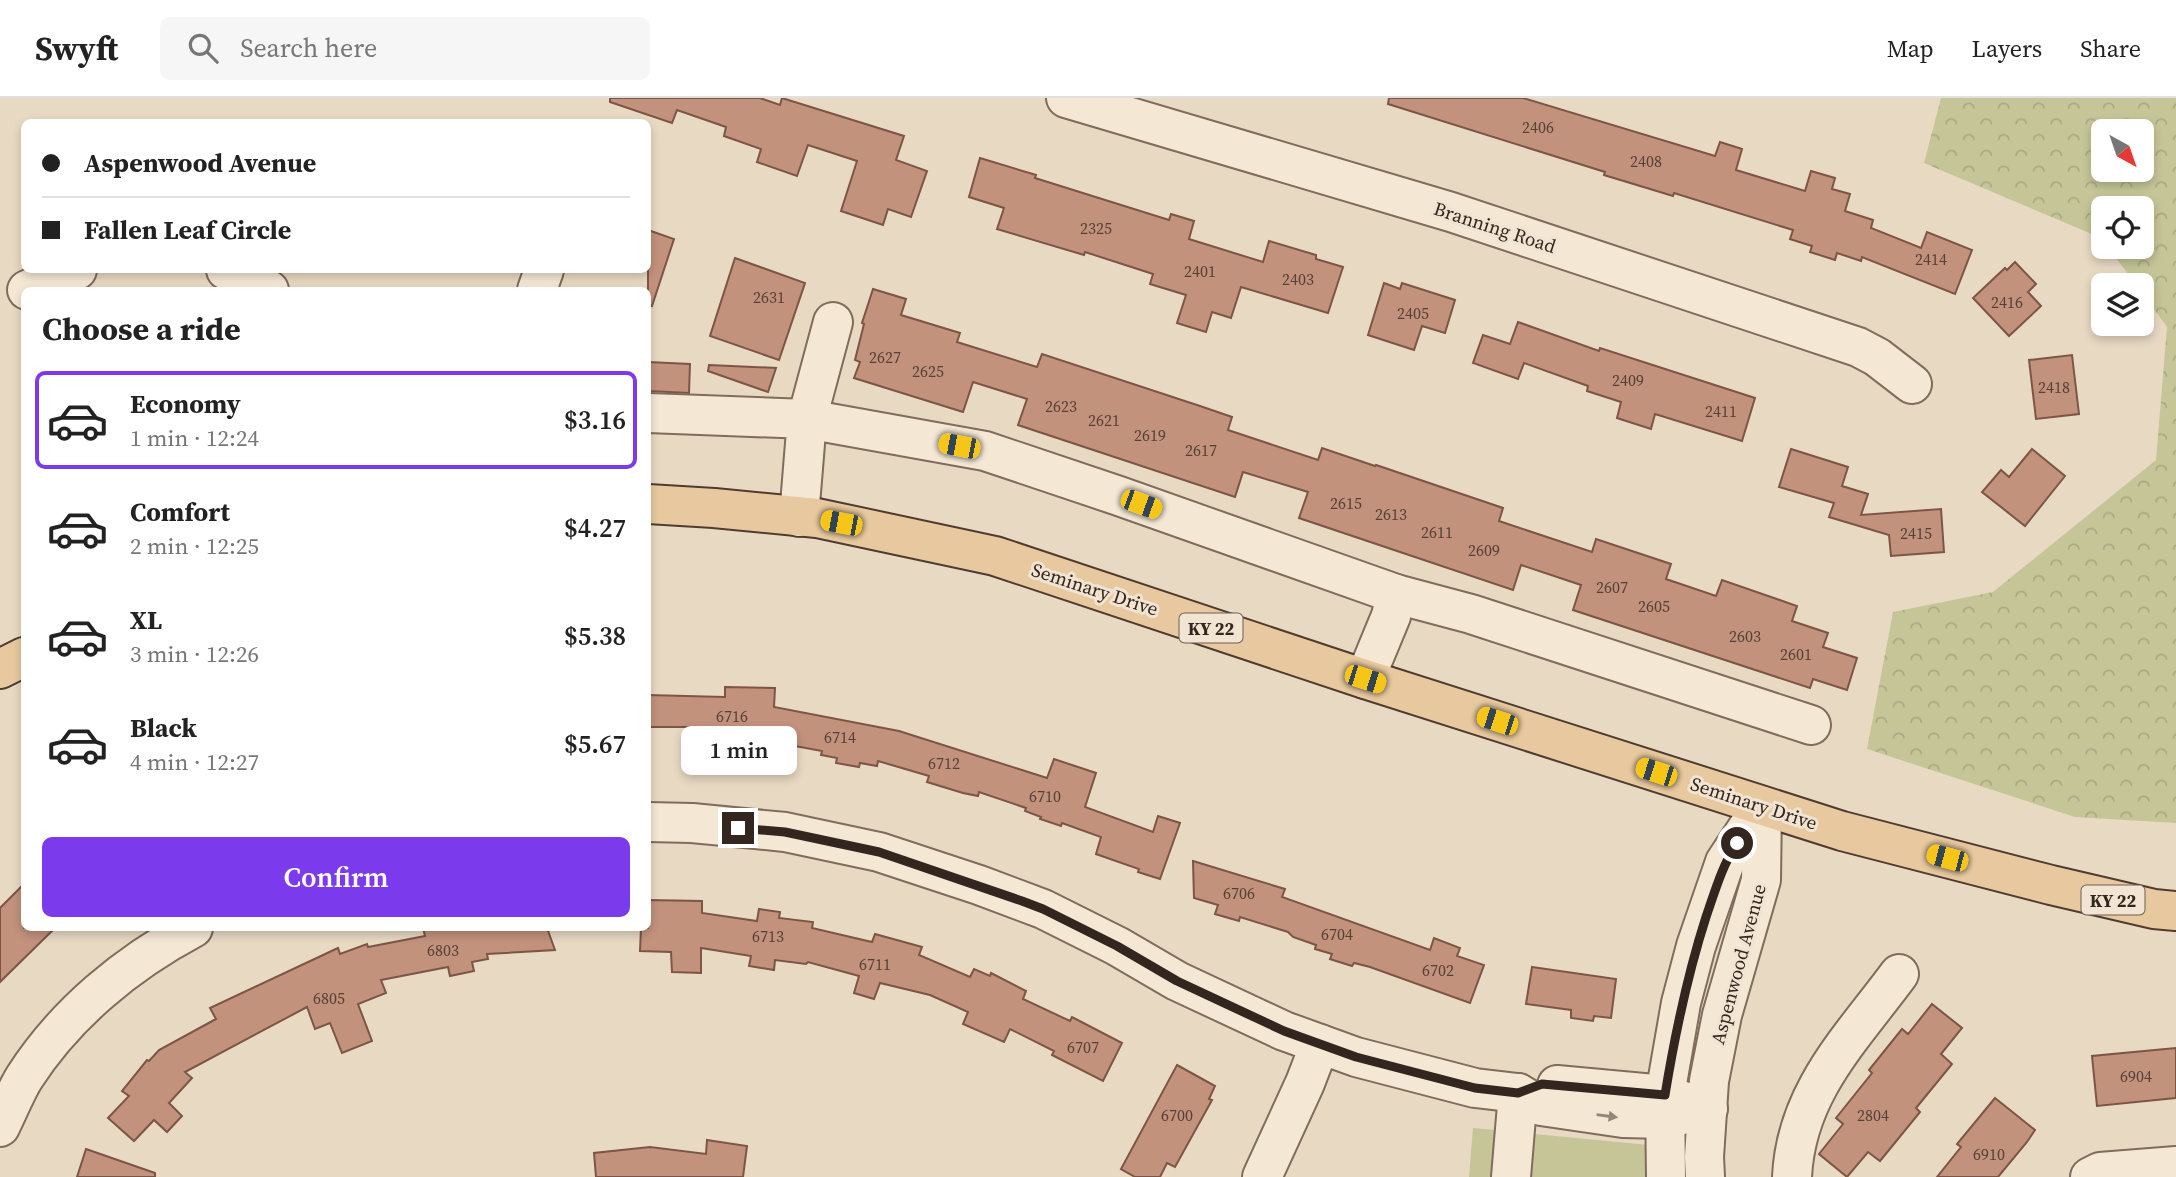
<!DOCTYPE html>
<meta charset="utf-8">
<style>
:root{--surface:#fff;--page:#f6f6f6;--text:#222;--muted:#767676;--line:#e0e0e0;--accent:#7c3aed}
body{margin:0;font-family:"Source Serif 4",serif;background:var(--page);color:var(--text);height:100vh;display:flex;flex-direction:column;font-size:26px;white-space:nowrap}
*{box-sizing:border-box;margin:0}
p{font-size:23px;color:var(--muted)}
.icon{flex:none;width:38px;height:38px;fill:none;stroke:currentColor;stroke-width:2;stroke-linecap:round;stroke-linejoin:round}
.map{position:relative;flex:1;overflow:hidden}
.panel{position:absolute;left:21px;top:189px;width:630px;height:644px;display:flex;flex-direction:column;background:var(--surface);border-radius:10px;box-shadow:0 4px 10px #0003}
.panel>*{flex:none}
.banner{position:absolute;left:21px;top:21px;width:630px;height:154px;border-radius:10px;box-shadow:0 4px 10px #0003;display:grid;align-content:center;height:154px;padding:0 21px;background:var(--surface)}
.needle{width:46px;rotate:140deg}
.buttons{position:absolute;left:2091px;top:21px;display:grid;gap:14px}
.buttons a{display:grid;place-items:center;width:63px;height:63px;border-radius:10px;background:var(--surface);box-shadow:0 4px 10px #0003;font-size:35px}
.end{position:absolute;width:32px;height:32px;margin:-16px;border:9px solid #32261e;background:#fff;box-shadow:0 0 0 4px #fff}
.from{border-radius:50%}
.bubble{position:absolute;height:49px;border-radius:10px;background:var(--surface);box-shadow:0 4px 10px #0003;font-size:23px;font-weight:600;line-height:49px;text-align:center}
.car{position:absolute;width:21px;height:42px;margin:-21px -10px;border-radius:9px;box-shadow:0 0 5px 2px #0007;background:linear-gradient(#f5c518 24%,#345 0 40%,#f5c518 0 76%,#345 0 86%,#f5c518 0)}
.banner b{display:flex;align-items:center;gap:24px;height:66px;font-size:26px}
.banner b+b{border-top:2px solid var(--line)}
.banner i{width:18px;height:18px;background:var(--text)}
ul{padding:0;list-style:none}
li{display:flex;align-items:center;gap:21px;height:98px;margin:0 14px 10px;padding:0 7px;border:4px solid transparent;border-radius:10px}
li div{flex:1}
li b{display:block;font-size:26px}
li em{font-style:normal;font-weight:600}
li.active{border-color:var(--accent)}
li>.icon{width:63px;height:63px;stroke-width:1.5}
h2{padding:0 21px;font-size:32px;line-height:84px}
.action{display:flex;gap:14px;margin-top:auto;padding:14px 21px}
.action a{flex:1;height:80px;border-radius:10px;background:var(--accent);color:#fff;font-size:28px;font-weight:600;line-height:80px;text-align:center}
header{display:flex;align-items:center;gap:42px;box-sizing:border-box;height:98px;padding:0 35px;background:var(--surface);border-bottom:2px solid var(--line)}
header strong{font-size:33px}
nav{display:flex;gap:38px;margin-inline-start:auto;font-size:24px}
.search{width:490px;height:63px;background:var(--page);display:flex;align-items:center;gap:18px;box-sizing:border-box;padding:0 24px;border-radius:10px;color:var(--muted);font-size:26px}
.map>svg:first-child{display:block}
</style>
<header>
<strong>Swyft</strong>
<div class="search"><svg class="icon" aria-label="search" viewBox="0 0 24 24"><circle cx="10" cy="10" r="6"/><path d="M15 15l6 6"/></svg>Search here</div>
<nav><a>Map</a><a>Layers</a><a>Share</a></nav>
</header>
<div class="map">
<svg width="2176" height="1079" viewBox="0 0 2176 1079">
<defs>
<pattern id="forest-crowns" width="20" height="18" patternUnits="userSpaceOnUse" patternTransform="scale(1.75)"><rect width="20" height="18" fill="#c5c598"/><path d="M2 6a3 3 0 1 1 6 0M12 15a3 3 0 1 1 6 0" fill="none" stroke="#aaa983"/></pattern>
</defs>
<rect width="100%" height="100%" fill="#e8d9c3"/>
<path fill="url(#forest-crowns)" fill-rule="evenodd" d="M 1941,0 L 2176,0 L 2176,725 L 2075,719 L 1867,651 L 1893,514 L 1993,494 L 2156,362 L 2167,229 L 2142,195 L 2142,187 L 2136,187 L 2108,149 L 2142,149 L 2142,110 L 2104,110 L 2103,143 L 2101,140 L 1924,65 ZM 2104,33 L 2142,33 L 2142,72 L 2104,72 Z"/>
<path fill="#c5c598" d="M 1473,1030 L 1649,1047 L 1649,1079 L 1469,1079 Z"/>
<g fill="#c2927d" stroke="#7d5545" stroke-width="2">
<path d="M 610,0 L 760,0 L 780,7 L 782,0 L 904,38 L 896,62 L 927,73 L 911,119 L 888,111 L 883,127 L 841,113 L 857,63 L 808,47 L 797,78 L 757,64 L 761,51 L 724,38 L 726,29 L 677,12 L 672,25 L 610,4 Z"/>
<path d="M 1389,0 L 1523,0 L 1715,58 L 1720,44 L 1742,51 L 1736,72 L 1805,93 L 1811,73 L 1835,80 L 1832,91 L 1850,96 L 1845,113 L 1873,122 L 1871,130 L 1921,150 L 1927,134 L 1972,152 L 1955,196 L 1862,159 L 1861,163 L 1837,155 L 1835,162 L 1810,154 L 1812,148 L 1790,141 L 1793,132 L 1674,95 L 1673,98 L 1604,77 L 1605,74 L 1388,6 Z"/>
<path d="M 980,60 L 1036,77 L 1035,80 L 1169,122 L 1171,116 L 1194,123 L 1189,141 L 1263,164 L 1269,143 L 1316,157 L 1316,161 L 1343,169 L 1328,215 L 1241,189 L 1231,220 L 1212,214 L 1206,234 L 1177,225 L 1186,197 L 1150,186 L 1153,176 L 1085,154 L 1084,157 L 997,131 L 1004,110 L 969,99 Z"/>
<path d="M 648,132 L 674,141 L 652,208 L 648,207 Z"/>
<path d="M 735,160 L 805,185 L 779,262 L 710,238 Z"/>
<path d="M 2015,164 L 2036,186 L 2028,194 L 2041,208 L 2009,238 L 1973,200 L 2005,170 L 2007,172 Z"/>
<path d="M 1384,185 L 1400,191 L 1402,185 L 1455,202 L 1445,235 L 1422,228 L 1414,252 L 1368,237 Z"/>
<path d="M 873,191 L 906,201 L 901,217 L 960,235 L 957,244 L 1037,269 L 1042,256 L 1200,308 L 1232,319 L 1228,332 L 1318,362 L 1322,350 L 1375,368 L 1376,367 L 1503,410 L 1499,423 L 1592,454 L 1596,441 L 1671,466 L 1666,481 L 1716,498 L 1722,482 L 1797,508 L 1792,523 L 1828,535 L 1823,549 L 1857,560 L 1847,592 L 1813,581 L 1810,590 L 1573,512 L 1581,487 L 1521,467 L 1513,492 L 1299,420 L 1308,394 L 1243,374 L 1235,399 L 1018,327 L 1027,301 L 973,284 L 963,314 L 854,280 L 860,264 L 855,262 L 864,226 L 862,225 Z"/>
<path d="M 1518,224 L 1599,253 L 1600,250 L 1755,300 L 1742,343 L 1655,316 L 1651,331 L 1617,320 L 1621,304 L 1587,293 L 1588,288 L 1524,265 L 1518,281 L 1473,265 L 1483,237 L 1510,246 Z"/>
<path d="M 2072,257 L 2079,316 L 2036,321 L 2029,262 Z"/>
<path d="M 648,264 L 690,266 L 689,295 L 648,293 Z"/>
<path d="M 709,267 L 776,270 L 768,294 L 708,273 Z"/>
<path d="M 1791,351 L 1848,369 L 1842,388 L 1868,396 L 1861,417 L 1941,411 L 1944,454 L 1891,458 L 1889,437 L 1829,419 L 1834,405 L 1779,389 Z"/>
<path d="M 2032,351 L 2065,378 L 2025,428 L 1982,394 L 2001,372 L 2009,379 Z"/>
<path d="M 725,589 L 775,590 L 774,609 L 899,633 L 1047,680 L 1054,661 L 1096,675 L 1085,709 L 1153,734 L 1158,718 L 1180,725 L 1160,781 L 1138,774 L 1139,771 L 1096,756 L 1101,739 L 1062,725 L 1061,728 L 1040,721 L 1041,719 L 1025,713 L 1026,710 L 979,694 L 978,698 L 963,695 L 927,684 L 929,678 L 878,663 L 877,668 L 860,665 L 859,669 L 836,665 L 837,660 L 821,657 L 822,653 L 773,644 L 773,650 L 756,649 L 755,652 L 734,652 L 734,646 L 716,645 L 716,638 L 690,637 L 690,629 L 648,629 L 648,597 L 725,599 Z"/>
<path d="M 1193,763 L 1285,791 L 1282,799 L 1430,852 L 1434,840 L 1460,850 L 1457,858 L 1484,867 L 1470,905 L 1370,869 L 1354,865 L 1352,868 L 1330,861 L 1332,856 L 1315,851 L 1316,847 L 1293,839 L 1288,834 L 1240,819 L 1239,823 L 1215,816 L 1218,807 L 1194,800 Z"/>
<path d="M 24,786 L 24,830 L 55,830 L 0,884 L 0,810 Z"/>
<path d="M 648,802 L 702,803 L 702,815 L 757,823 L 759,811 L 780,814 L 779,820 L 813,824 L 812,830 L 872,844 L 875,836 L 922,849 L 919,857 L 970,879 L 974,871 L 990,878 L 991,875 L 1026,893 L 1023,901 L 1070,923 L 1072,919 L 1122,945 L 1103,983 L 1052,957 L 1054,953 L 1010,931 L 1004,944 L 963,926 L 968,914 L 930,897 L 880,885 L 874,901 L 854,895 L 859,878 L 808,864 L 806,866 L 775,862 L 774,872 L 749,868 L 751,858 L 701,850 L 701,875 L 672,874 L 671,854 L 640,853 L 641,830 L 648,830 Z"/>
<path d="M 423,830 L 547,830 L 555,852 L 487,856 L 488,861 L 472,864 L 474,873 L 450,878 L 448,869 L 381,882 L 386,895 L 358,906 L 372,943 L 342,955 L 330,925 L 315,931 L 307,909 L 185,974 L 192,980 L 169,1005 L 182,1018 L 167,1034 L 154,1022 L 134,1043 L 108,1020 L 129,998 L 122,993 L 147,962 L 149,963 L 159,952 L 216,921 L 210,910 L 338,850 L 340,856 L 367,846 L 368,849 L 425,838 Z"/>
<path d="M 1532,869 L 1616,881 L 1611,920 L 1594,918 L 1593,923 L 1571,920 L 1571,912 L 1526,906 Z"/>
<path d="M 1932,906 L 1962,930 L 1941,956 L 1952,966 L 1916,1010 L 1920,1014 L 1880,1063 L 1868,1054 L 1847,1079 L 1819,1056 L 1843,1026 L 1836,1020 L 1872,975 L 1869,972 L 1902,931 L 1908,936 Z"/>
<path d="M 2176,950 L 2176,1000 L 2097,1008 L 2092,958 Z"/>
<path d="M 1177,967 L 1215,988 L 1209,1001 L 1212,1002 L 1175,1069 L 1167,1065 L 1160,1079 L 1135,1079 L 1121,1071 Z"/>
<path d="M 1995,1000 L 2035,1032 L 2027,1044 L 1998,1079 L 1937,1079 L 1961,1049 L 1957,1046 Z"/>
<path d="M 707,1042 L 747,1048 L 743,1079 L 596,1079 L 594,1055 L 650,1049 L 706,1056 Z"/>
<path d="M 86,1051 L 155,1075 L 155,1079 L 77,1079 Z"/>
</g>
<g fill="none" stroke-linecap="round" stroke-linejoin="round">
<g stroke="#806b5c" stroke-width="42">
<g id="minor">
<path d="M 1066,0 L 1451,114 L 1858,249 L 1877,259 L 1912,286"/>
<path d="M 226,172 L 253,182 L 269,192"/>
<path d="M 27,192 L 77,172"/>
<path d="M 537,192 L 544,172"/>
<path d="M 648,315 L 807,321 L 985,353 L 1119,398 L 1396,496 L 1391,518 L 1365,581"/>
<path d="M 799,419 L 807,321 L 833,224"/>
<path d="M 1396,496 L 1471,516 L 1811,627"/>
<path d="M 648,724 L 692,725 L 785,734 L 879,754 L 979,787 L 1043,811 L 1117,848 L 1177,883 L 1284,933 L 1356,959 L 1475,990 L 1518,995 L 1541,1008 L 1623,1020 L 1665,1021 L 1708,1011"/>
<path d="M 1557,987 L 1665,997 L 1684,1003"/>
<path d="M 0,1029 C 8,1013 15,995 24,980 C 65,916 127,865 193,830"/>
<path d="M 1262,1079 L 1305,985 L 1320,946"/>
<path d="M 1511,1079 L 1518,995"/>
<path d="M 1666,1079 L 1665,997 L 1681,905 L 1696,848 L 1725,764 L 1762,708"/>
<path d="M 1705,1079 L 1704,1059 L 1709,983 L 1722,917 L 1761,782 L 1762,708"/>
<path d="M 1792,1079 C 1796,994 1851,941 1899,876"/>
<path d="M 2090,1079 L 2100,1074 L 2176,1068"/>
</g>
</g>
<g stroke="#4f3b30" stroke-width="42">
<g id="major">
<path d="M 648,406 L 714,410 L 817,420 L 995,458 L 1365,581 L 1842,733 L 2051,787 L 2154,811 L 2176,813"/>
<path d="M 0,571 L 24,559"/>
</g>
</g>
<use href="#minor" stroke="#f4e8d5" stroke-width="38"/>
<use href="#major" stroke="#e8c99f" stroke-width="38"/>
</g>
<defs><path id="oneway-solid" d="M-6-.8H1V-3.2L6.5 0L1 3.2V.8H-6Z" transform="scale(1.75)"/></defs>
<use fill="#93877a" href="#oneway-solid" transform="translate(1607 1018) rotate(8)"/>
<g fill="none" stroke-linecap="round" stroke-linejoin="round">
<path stroke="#32261e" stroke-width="9" d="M 738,730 L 785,734 L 879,754 L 1022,803 L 1043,811 L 1117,848 L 1177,883 L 1284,933 L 1356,959 L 1475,990 L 1518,995 L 1542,986 L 1665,997 C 1675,936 1687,878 1706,819 C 1715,793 1722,768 1737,745"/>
</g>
<g text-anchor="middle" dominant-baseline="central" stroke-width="6" stroke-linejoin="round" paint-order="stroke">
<g font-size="16" fill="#564136">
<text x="1538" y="29">2406</text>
<text x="1646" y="63">2408</text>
<text x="1096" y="130">2325</text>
<text x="1931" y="161">2414</text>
<text x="1200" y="173">2401</text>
<text x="1298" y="181">2403</text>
<text x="769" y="199">2631</text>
<text x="2007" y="204">2416</text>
<text x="1413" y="215">2405</text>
<text x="885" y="259">2627</text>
<text x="928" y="273">2625</text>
<text x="1628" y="282">2409</text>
<text x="2054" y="289">2418</text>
<text x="1061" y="308">2623</text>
<text x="1721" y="313">2411</text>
<text x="1104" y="322">2621</text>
<text x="1150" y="337">2619</text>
<text x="1201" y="352">2617</text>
<text x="1346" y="405">2615</text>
<text x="1391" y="416">2613</text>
<text x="1437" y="434">2611</text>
<text x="1916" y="435">2415</text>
<text x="1484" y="452">2609</text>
<text x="1612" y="489">2607</text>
<text x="1654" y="508">2605</text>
<text x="1745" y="538">2603</text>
<text x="1796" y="556">2601</text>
<text x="732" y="618">6716</text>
<text x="840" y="639">6714</text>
<text x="944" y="665">6712</text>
<text x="1045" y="698">6710</text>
<text x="1239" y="795">6706</text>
<text x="1337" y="836">6704</text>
<text x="768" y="838">6713</text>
<text x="443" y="852">6803</text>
<text x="875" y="866">6711</text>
<text x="1438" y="872">6702</text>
<text x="329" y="900">6805</text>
<text x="1083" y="949">6707</text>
<text x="2136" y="978">6904</text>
<text x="1177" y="1017">6700</text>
<text x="1873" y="1017">2804</text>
<text x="1989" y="1056">6910</text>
</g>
<g fill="#f1e4d2" stroke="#6b5f54" stroke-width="2">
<rect x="1179.5" y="515.5" width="63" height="29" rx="5"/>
<rect x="2081.5" y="787.5" width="63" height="29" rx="5"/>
</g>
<g font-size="18" font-weight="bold" fill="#32261e">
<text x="1211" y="530">KY 22</text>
<text x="2113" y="802">KY 22</text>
</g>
<g font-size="19" fill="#32261e" stroke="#f1e4d2">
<text transform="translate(1495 129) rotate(18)">Branning Road</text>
<text transform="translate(1095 491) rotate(18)">Seminary Drive</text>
<text transform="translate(1754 705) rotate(18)">Seminary Drive</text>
<text transform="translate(1738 866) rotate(-75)">Aspenwood Avenue</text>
</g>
</g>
</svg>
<div class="buttons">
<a><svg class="needle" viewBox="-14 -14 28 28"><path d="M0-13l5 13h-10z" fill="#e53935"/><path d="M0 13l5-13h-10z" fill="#767676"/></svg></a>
<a><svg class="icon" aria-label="locate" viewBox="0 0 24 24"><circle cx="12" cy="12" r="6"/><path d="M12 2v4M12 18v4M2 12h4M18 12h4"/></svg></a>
<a><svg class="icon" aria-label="layers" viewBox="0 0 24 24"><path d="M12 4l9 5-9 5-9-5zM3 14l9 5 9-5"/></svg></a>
</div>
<i class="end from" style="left:1737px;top:745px"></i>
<i class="end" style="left:738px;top:730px"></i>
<div class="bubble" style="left:681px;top:628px;width:116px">1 min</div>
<i class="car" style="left:959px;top:348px;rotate:281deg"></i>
<i class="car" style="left:1141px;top:406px;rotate:110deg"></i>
<i class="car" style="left:841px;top:425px;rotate:281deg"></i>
<i class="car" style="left:1365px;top:581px;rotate:108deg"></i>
<i class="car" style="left:1497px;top:623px;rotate:288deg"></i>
<i class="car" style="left:1656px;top:674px;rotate:288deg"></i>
<i class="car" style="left:1947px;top:760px;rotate:285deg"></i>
<div class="banner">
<b><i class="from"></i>Aspenwood Avenue</b>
<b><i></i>Fallen Leaf Circle</b>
</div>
<section class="panel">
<h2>Choose a ride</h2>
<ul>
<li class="active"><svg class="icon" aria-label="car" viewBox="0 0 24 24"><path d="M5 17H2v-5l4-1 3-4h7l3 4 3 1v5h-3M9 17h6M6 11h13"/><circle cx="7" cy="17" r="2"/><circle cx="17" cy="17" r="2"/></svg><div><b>Economy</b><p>1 min · 12:24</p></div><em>$3.16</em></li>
<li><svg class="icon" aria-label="car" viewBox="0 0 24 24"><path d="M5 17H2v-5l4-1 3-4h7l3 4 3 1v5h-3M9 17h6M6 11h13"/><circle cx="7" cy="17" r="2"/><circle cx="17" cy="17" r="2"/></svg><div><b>Comfort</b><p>2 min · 12:25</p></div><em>$4.27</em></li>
<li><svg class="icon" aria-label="car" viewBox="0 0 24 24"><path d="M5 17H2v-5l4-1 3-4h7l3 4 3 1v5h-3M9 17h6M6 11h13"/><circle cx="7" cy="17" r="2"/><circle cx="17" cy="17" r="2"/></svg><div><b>XL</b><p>3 min · 12:26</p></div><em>$5.38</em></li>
<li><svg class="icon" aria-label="car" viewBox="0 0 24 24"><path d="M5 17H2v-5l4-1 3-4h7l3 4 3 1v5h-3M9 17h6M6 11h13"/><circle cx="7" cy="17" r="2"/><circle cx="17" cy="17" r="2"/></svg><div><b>Black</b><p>4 min · 12:27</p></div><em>$5.67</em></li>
</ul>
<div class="action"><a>Confirm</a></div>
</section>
</div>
